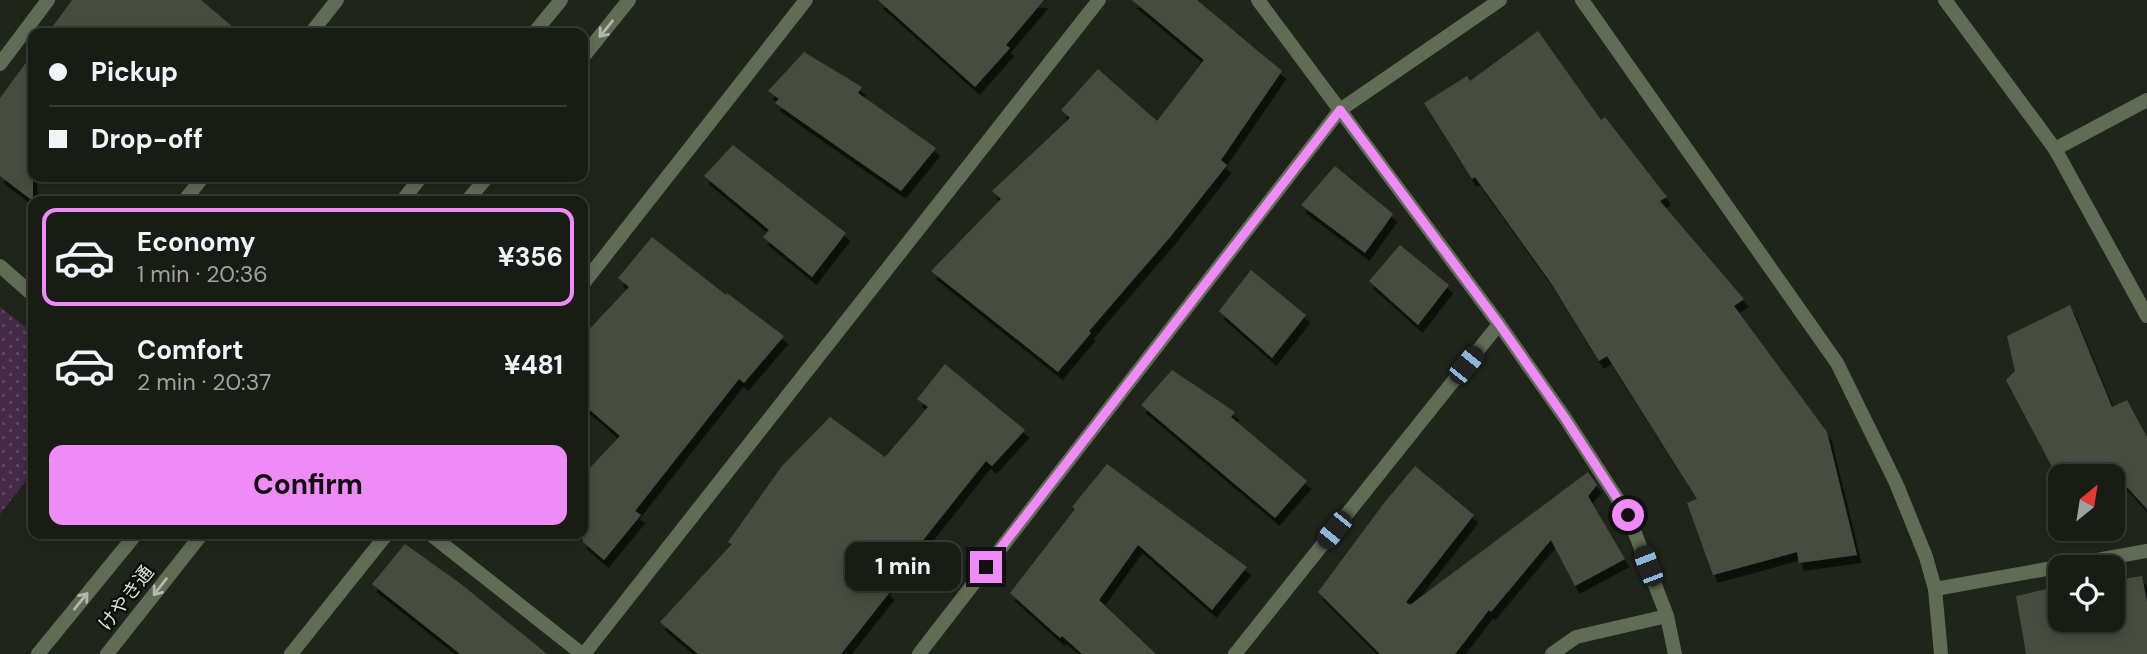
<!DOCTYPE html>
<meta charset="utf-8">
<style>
:root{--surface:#181c14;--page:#21251d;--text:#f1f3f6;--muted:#9fa1a0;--line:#363a34;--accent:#ef8bf7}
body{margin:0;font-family:"DM Sans","Noto Sans JP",sans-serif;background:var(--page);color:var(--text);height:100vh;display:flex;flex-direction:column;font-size:26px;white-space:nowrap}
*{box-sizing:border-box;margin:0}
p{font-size:23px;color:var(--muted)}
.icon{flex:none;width:38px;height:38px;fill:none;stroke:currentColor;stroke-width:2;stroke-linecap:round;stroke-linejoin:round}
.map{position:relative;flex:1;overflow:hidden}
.details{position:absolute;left:28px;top:196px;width:560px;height:343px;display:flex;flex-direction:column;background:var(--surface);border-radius:14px;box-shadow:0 4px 10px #0003,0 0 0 2px var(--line)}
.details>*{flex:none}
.hud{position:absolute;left:28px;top:28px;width:560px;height:154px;border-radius:14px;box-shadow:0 4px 10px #0003,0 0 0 2px var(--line);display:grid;align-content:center;height:154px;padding:0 21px;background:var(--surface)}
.needle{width:46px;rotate:30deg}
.tools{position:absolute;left:2048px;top:464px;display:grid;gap:14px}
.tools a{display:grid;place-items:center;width:77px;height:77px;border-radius:14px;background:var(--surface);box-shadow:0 4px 10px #0003,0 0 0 2px var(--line);font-size:35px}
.end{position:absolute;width:32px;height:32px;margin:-16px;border:9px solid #ef8bf7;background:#111;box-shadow:0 0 0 4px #111}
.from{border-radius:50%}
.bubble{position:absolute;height:49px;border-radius:14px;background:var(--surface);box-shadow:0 4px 10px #0003,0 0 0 2px var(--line);font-size:23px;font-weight:700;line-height:49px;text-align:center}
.car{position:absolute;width:21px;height:42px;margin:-21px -10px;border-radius:9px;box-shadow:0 0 5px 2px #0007;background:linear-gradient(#222 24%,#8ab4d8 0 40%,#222 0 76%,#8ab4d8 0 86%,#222 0)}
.hud b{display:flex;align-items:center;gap:24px;height:66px;font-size:26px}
.hud b+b{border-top:2px solid var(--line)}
.hud i{width:18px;height:18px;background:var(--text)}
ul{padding:12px 0 0;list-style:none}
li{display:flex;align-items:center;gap:21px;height:98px;margin:0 14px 10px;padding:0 7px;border:4px solid transparent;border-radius:14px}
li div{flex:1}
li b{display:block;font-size:26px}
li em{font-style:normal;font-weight:700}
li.active{border-color:var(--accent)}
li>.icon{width:63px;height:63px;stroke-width:1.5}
.cta{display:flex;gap:14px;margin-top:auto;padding:14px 21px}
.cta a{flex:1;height:80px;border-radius:14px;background:var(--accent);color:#111;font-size:28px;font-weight:700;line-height:80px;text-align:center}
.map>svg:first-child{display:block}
</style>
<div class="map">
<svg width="2147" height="654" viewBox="0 0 2147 654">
<defs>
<pattern id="park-dots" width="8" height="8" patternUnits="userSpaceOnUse" patternTransform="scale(1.75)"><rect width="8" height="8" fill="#442a46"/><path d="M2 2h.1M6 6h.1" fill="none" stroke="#5f4960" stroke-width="1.8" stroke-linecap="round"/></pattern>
<filter id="shadow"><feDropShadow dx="4.5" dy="8" stdDeviation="0" flood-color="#0009"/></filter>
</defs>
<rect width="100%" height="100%" fill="#20251b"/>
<path fill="url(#park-dots)" d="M 0,307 L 33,333 L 33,472 L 0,514 Z"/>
<g fill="#474c41" filter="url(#shadow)">
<path d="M 72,0 L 201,0 L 240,33 L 48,33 Z"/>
<path d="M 878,0 L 1044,0 L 1006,45 L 1010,48 L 975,87 Z"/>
<path d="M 1132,0 L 1197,0 L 1282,71 L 1221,160 L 1227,165 L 1171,236 L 1089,331 L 1091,333 L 1058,372 L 931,271 L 1001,199 L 992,191 L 1070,118 L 1061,110 L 1098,69 L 1157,121 L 1204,60 Z"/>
<path d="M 1538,31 L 1601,120 L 1605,117 L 1667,197 L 1660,201 L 1744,299 L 1734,306 L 1827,432 L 1857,555 L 1799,563 L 1797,552 L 1713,575 L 1687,503 L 1697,499 L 1607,356 L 1599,361 L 1551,283 L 1475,177 L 1472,179 L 1424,103 L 1467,76 L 1470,81 Z"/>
<path d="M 804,52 L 862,87 L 858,93 L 936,148 L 901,191 L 775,103 L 779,99 L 768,91 Z"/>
<path d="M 33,53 L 33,201 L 0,176 L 0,98 Z"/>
<path d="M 733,145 L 846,233 L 812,277 L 763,237 L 769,230 L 704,176 Z"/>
<path d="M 1335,166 L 1393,214 L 1365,253 L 1301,205 Z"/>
<path d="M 652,237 L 726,295 L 727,293 L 784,336 L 744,383 L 739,379 L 635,511 L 641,515 L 604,560 L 583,542 L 583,475 L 620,436 L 583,404 L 583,336 L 629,287 L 618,278 Z"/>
<path d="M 1400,245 L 1449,285 L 1418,325 L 1369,281 Z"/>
<path d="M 1251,270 L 1306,315 L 1272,358 L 1219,311 Z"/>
<path d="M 2070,305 L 2112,407 L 2127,400 L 2147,437 L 2147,509 L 2116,475 L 2112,477 L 2060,476 L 2060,482 L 2006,380 L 2015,371 L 2007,336 Z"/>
<path d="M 945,364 L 1025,430 L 992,466 L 986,461 L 885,588 L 890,592 L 841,654 L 698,654 L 660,622 L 732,544 L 728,542 L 782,466 L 830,417 L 885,457 L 928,407 L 917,399 Z"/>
<path d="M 1172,370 L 1235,412 L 1231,417 L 1307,481 L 1275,518 L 1141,405 Z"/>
<path d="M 1107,464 L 1247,567 L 1212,610 L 1138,545 L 1099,600 L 1156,654 L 1082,654 L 1062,636 L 1060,638 L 1010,593 L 1075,509 L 1072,507 Z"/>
<path d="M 1415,466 L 1474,515 L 1406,602 L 1410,605 L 1588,472 L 1597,485 L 1588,496 L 1625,559 L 1575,586 L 1551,540 L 1491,612 L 1489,610 L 1455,654 L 1380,654 L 1318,592 L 1384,503 Z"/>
<path d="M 405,544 L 461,584 L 547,654 L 460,654 L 372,584 Z"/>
<path d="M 2142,576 L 2147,602 L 2147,654 L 2026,654 L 2016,596 L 2060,586 L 2060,620 L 2112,620 L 2112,581 Z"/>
</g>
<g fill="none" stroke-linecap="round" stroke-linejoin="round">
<g stroke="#616c54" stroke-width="14">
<path d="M 1258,0 L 1499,324 L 1565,418 L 1628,515 L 1667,616 L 1675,654"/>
<path d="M 1945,0 L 2055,149 L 2147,316"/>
<path d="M 311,33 L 337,0"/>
<path d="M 0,64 L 48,0"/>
<path d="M 2055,149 L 2147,100"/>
<path d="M 184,201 L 203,177"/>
<path d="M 0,266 L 33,295"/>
<path d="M 583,284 L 806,0"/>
<path d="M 1935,589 L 2147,551"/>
<path d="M 291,654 L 387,534"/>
<path d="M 584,654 L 1099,0"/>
<path d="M 919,654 L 1340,110 L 1500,0"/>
<path d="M 1235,654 L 1499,324"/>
<path d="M 1552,654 L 1576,637 L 1667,616"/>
</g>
<g stroke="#616c54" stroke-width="14">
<path d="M 1582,0 L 1837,363 L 1896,483 L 1926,557 L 1935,589 L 1941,654"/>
<path d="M 534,33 L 561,0"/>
<path d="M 583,57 L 629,0"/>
<path d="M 402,201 L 421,177"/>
<path d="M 467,201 L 487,177"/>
<path d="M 430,534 L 582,654"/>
<path d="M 38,654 L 136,534"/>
<path d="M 107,654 L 202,534"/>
</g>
</g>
<defs><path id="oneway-shaft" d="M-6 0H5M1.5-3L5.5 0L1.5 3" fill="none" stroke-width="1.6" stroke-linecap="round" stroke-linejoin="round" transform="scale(1.75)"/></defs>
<g stroke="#b2b8ab">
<use href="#oneway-shaft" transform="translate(606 29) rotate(129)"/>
<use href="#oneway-shaft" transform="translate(160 587) rotate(128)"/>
<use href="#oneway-shaft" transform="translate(81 601) rotate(-51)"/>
</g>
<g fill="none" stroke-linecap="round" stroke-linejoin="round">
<path stroke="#ef8bf7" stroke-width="9" d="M 986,567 L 1340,110 L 1499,324 L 1565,418 L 1628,515"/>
</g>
<g text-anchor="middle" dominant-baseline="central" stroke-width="5" stroke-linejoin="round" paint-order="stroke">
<g font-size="19" fill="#dee1da" stroke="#0b0d09">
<text transform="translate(126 598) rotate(-52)">けやき通</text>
</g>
</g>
</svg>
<div class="tools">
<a><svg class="needle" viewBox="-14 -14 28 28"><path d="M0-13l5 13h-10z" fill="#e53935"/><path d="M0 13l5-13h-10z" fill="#9fa1a0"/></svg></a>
<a><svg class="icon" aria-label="locate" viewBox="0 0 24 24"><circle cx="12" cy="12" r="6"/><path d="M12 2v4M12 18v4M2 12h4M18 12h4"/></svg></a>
</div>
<i class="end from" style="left:1628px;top:515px"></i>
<i class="end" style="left:986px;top:567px"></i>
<div class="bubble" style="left:845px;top:542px;width:116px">1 min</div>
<i class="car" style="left:1466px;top:365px;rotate:39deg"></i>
<i class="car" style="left:1334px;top:530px;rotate:219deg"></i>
<i class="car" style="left:1648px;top:566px;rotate:339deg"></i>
<div class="hud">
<b><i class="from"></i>Pickup</b>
<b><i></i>Drop-off</b>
</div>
<section class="details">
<ul>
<li class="active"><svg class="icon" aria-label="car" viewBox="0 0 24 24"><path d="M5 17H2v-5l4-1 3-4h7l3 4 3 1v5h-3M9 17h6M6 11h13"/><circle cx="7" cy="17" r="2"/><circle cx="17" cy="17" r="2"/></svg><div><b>Economy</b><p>1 min · 20:36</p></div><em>¥356</em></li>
<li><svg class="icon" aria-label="car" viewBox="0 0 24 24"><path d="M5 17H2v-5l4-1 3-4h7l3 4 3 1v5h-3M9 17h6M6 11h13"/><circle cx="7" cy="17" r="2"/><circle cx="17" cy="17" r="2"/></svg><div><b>Comfort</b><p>2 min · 20:37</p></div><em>¥481</em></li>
</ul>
<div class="cta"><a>Confirm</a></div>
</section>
</div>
